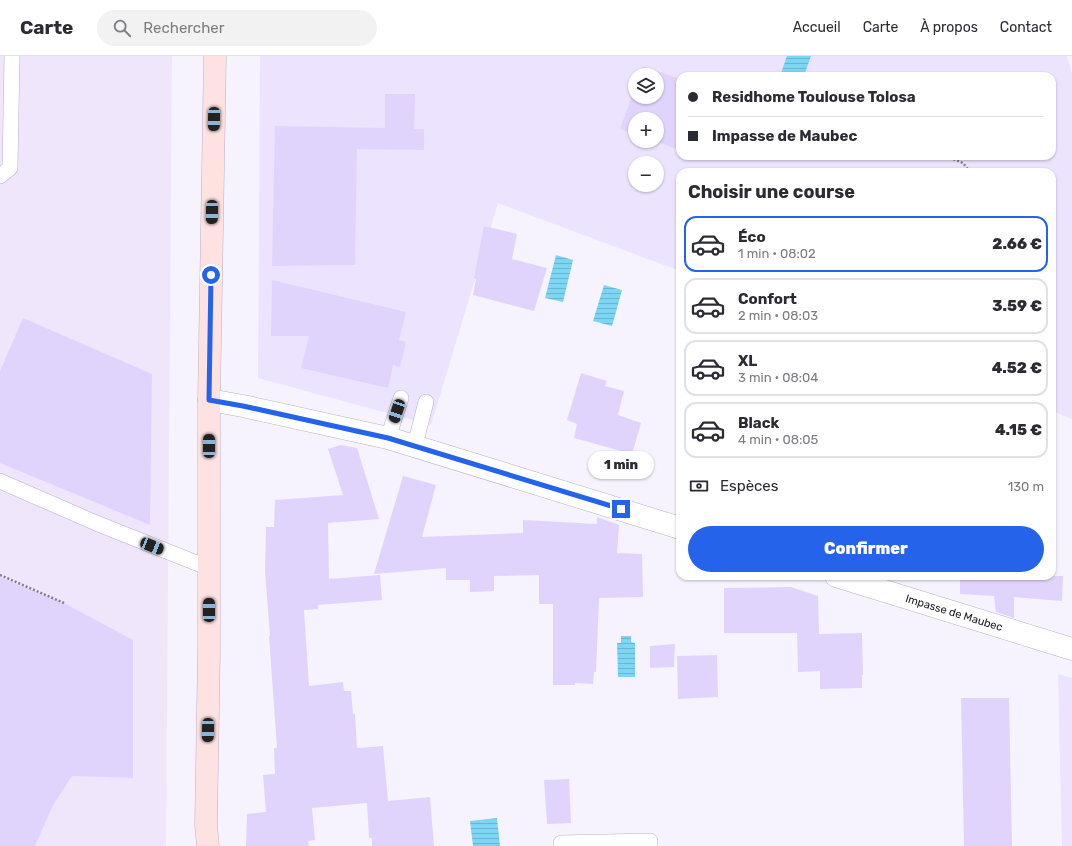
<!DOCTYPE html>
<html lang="fr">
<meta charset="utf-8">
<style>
:root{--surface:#fff;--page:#f2f2f3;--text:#2b2b33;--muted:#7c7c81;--line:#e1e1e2;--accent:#2563eb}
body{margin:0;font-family:Rubik,sans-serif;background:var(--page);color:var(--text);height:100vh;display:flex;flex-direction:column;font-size:15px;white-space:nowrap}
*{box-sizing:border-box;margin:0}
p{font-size:13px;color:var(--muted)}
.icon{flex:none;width:22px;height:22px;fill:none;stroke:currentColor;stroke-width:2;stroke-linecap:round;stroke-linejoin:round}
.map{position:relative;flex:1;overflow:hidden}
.sheet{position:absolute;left:676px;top:112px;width:380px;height:412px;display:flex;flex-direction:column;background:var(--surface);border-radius:12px;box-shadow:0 1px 3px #0004}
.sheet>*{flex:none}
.guide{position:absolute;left:676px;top:16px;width:380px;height:88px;border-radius:12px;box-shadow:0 1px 3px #0004;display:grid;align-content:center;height:88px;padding:0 12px;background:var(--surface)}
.fabs{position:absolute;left:628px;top:12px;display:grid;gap:8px}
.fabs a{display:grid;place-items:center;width:36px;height:36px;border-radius:50%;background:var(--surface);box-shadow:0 1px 3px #0004;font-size:20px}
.end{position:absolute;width:18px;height:18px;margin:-9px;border:5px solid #2563eb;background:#fff;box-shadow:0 0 0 2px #fff}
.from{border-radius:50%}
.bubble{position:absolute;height:28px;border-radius:14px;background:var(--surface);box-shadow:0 1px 3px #0004;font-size:13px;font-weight:800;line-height:28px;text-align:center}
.car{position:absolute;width:12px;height:24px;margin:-12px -6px;border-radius:5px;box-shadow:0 0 3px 1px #0007;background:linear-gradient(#222 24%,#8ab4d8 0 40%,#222 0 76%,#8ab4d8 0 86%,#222 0)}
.guide b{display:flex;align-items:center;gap:14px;height:38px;font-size:15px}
.guide b+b{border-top:1px solid var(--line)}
.guide i{width:10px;height:10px;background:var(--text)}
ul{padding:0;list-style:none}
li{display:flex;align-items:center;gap:12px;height:56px;margin:0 8px 6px;padding:0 4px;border:2px solid var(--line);border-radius:12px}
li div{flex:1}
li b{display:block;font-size:15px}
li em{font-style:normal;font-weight:800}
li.current{border-color:var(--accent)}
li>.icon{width:36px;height:36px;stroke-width:1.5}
h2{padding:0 12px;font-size:18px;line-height:48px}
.pay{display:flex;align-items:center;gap:10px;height:44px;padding:0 12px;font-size:15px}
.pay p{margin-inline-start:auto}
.button{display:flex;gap:8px;margin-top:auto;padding:8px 12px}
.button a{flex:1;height:46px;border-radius:24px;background:var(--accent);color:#fff;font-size:16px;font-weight:800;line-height:46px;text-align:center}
header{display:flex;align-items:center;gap:24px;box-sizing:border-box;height:56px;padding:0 20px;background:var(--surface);border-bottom:1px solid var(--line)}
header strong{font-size:19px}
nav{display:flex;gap:22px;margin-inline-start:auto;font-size:14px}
.search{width:280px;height:36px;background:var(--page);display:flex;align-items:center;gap:10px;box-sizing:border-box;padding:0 14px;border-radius:22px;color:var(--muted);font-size:15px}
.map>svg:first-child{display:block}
</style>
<header>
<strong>Carte</strong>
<div class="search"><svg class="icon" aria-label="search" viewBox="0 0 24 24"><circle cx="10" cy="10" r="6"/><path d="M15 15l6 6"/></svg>Rechercher</div>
<nav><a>Accueil</a><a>Carte</a><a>À propos</a><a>Contact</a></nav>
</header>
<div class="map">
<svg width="1072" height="790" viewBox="0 0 1072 790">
<defs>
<pattern id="water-rules" width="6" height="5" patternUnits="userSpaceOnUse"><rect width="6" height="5" fill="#7cd5f2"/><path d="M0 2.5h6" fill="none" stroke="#6bb6cf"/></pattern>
</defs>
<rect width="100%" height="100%" fill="#f6f3fe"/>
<g fill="#ece3fe" fill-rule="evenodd">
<path d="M 260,0 L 1067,0 L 1072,17 L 1072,363 L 1052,355 L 1052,116 L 680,116 L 680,215 L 498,147 L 431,369 L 258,322 ZM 635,19 L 657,19 L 657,41 L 635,41 ZM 680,20 L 1052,20 L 1052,100 L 680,100 ZM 635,63 L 657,63 L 657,85 L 635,85 ZM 635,107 L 657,107 L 657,129 L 635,129 Z"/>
<path d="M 1058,618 L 1072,622 L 1072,790 L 1062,790 Z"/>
</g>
<path fill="#f0e6fb" d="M 0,0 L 172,0 L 166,790 L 0,790 Z"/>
<g fill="url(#water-rules)">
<path d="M 787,0 L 811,0 L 804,20 L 780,20 Z"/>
<path d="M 556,199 L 573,204 L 563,246 L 545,242 Z"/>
<path d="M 604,229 L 622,234 L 612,270 L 593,265 Z"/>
<path d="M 621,580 L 631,580 L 631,586 L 635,587 L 635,621 L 618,621 L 617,587 L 621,587 Z"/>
<path d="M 497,762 L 500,790 L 473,790 L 470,765 Z"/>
</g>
<g fill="#e1d4fc">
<path d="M 643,10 L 680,23 L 680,94 L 655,85 L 657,85 L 657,63 L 635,63 L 635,78 L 620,73 L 635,32 L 635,41 L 657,41 L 657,19 L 640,19 Z"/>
<path d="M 385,38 L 415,38 L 414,73 L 424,73 L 424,94 L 357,93 L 355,209 L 272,210 L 275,70 L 385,72 Z"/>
<path d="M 484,170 L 517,178 L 512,203 L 547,212 L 534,255 L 473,239 L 476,223 L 474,222 Z"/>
<path d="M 272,224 L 406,256 L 399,284 L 406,286 L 400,311 L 393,309 L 388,332 L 301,312 L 309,280 L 271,280 Z"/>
<path d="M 23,262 L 152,318 L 150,469 L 0,407 L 0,315 Z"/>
<path d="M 581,317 L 607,325 L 605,330 L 624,335 L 618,359 L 641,367 L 632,398 L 574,382 L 577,368 L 567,364 Z"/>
<path d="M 341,389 L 357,392 L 379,463 L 328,467 L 329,523 L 380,519 L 382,544 L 318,549 L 318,553 L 304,554 L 309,630 L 343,626 L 344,635 L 351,635 L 353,658 L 355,658 L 357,692 L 383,690 L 388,745 L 430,741 L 434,790 L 372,790 L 372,782 L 369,782 L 367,747 L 312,752 L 315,784 L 308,785 L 309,790 L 246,790 L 247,758 L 266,756 L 263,719 L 275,718 L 274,692 L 277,692 L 269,580 L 270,580 L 265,515 L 266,471 L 274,471 L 275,444 L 343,439 L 328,393 Z"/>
<path d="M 403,420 L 436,429 L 422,481 L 523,477 L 523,464 L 597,468 L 597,461 L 619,469 L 617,497 L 642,498 L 643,541 L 599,542 L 596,616 L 594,616 L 593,628 L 575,627 L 575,629 L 553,629 L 553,548 L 539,548 L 539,519 L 494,520 L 494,535 L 470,536 L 470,524 L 446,524 L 446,512 L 374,518 Z"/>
<path d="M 960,520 L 1063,520 L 1062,545 L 1014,541 L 1014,562 L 996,556 L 994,540 L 960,538 Z"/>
<path d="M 0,521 L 64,547 L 133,584 L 133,722 L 72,720 L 53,749 L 35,790 L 0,790 Z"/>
<path d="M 791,531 L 818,540 L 819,578 L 862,577 L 863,619 L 862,619 L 862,632 L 820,633 L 820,615 L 798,616 L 797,577 L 724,577 L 724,532 Z"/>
<path d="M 675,588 L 674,611 L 650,612 L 650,590 Z"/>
<path d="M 717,599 L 718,641 L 678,643 L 677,600 Z"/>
<path d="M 961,642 L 1009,642 L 1012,790 L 964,790 Z"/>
<path d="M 569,723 L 571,767 L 547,768 L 544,724 Z"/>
</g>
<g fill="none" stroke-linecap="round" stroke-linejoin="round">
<g stroke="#bab1cb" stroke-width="16">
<g id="service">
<path d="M 0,120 L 10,112 L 12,0"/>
<path d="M 388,382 L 401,342"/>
<path d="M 415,389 L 426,346"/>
<path d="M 0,425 L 96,467 L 209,512"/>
<path d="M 562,790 L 561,787 L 650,785 L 650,790"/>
</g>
</g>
<g stroke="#bab1cb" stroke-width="23">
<g id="minor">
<path d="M 209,344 L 243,350 L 388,382 L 680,472"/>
<path d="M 836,520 L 1072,593"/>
</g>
</g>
<g stroke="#bab1cb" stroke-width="23">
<path id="secondary" d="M 208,790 L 206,769 L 209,595 L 209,344 L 215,0"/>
</g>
<g stroke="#827f89" stroke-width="2.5" stroke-dasharray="2 2" stroke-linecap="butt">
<path d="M 946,100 L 963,107 L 970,116"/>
<path d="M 0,519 L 64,547"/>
</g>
<use href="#service" stroke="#fff" stroke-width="15"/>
<use href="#minor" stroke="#fff" stroke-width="22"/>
<use href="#secondary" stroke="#fee1e1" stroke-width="22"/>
</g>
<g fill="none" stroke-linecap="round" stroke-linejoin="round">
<path stroke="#2563eb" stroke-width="5" d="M 211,219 L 209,344 L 243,350 L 388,382 L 621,453"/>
</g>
<g text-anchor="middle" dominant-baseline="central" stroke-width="3" stroke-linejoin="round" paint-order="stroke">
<g font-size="11" fill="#1a1720" stroke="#fff">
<text transform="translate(954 557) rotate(17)">Impasse de Maubec</text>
</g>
</g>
</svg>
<div class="fabs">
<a><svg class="icon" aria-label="layers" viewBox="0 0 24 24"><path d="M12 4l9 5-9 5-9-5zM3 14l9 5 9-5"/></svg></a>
<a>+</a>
<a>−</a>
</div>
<i class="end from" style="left:211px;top:219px"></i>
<i class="end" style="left:621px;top:453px"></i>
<div class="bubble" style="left:588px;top:395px;width:66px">1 min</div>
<i class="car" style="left:214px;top:63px;rotate:181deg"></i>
<i class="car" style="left:212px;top:156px;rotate:181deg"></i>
<i class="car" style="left:397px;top:355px;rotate:198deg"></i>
<i class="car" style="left:209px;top:390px;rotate:0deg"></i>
<i class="car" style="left:152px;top:490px;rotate:112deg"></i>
<i class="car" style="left:209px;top:554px;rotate:0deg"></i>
<i class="car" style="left:208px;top:674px;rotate:181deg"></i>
<div class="guide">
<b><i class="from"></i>Residhome Toulouse Tolosa</b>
<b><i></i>Impasse de Maubec</b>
</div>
<section class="sheet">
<h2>Choisir une course</h2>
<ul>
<li class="current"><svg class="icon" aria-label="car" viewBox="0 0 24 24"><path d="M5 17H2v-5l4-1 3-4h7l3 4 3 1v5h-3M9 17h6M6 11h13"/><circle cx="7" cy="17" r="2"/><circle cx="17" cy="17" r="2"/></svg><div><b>Éco</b><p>1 min · 08:02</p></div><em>2.66 €</em></li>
<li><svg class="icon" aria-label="car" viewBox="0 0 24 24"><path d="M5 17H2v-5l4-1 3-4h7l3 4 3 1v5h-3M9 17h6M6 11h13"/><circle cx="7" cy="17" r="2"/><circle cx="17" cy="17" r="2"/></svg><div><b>Confort</b><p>2 min · 08:03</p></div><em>3.59 €</em></li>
<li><svg class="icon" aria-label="car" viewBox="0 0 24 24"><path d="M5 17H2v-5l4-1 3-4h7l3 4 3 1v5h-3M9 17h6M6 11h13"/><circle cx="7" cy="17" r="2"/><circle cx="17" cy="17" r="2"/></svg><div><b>XL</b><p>3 min · 08:04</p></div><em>4.52 €</em></li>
<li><svg class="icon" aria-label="car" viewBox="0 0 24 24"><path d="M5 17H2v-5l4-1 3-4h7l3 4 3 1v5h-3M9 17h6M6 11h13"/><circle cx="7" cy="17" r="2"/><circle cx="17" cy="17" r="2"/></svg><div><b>Black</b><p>4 min · 08:05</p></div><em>4.15 €</em></li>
</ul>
<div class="pay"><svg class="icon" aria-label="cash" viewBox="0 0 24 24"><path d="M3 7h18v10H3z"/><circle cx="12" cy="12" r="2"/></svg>Espèces<p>130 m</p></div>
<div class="button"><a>Confirmer</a></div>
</section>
</div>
